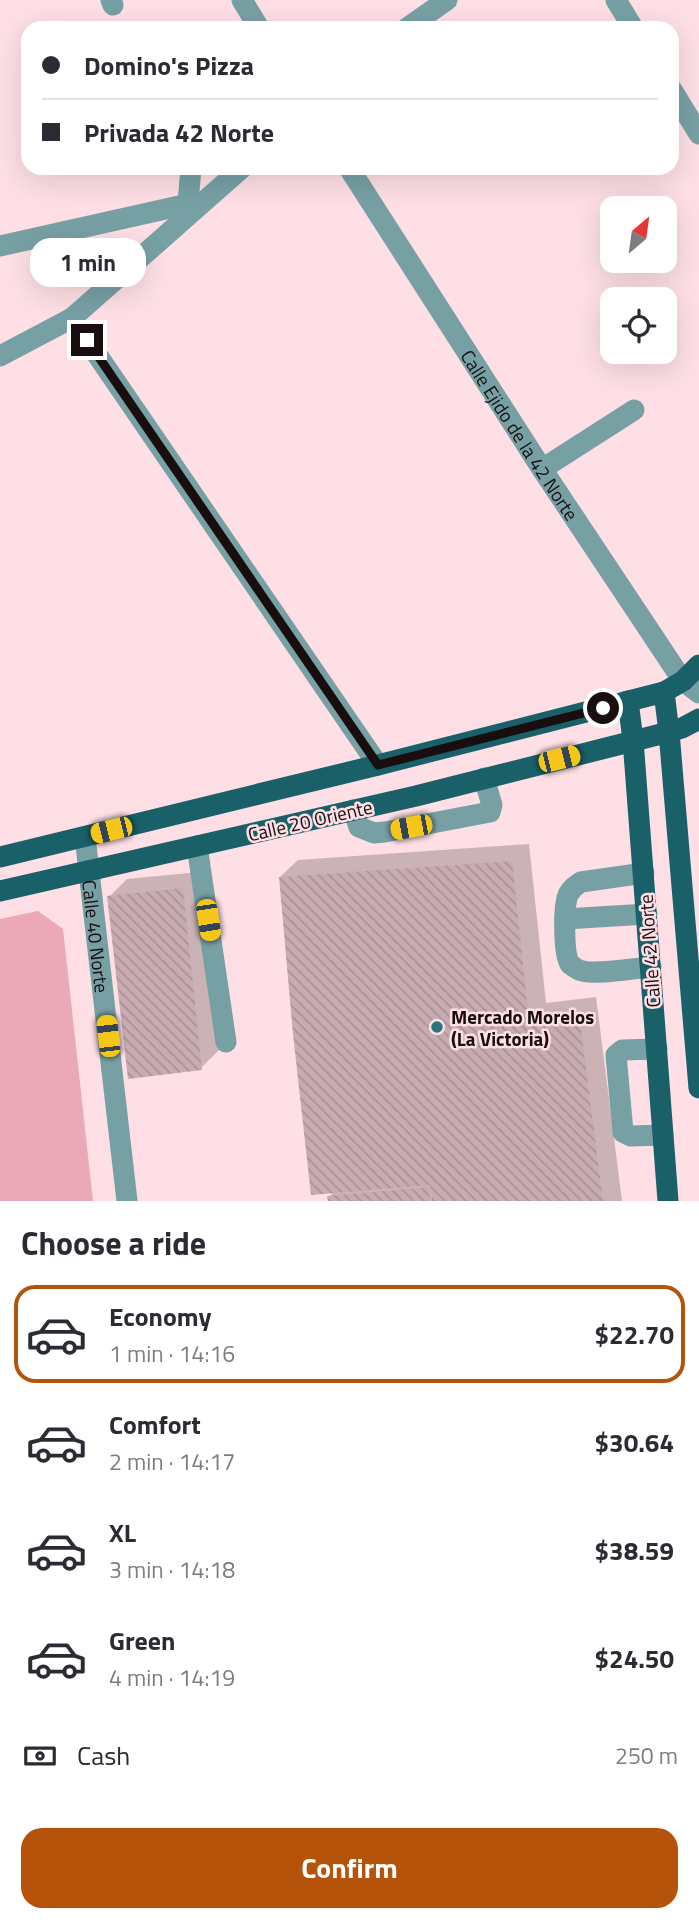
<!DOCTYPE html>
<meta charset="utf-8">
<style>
:root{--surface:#fff;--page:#f7f7f7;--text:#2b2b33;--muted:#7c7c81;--line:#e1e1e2;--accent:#b45309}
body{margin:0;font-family:"Titillium Web",sans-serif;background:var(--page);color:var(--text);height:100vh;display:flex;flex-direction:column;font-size:26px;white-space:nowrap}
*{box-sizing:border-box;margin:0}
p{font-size:23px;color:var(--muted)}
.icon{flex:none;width:38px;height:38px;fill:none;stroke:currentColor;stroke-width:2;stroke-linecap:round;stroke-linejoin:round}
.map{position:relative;height:1201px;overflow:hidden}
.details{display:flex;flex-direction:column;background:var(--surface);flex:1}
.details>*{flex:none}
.top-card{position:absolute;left:21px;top:21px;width:658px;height:154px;border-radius:21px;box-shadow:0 7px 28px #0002;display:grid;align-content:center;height:154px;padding:0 21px;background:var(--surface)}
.needle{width:46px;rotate:29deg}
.tools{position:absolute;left:600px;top:196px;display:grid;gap:14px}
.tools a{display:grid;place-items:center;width:77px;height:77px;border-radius:14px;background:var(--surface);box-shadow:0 7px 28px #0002;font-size:35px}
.end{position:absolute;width:32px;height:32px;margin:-16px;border:9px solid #180e10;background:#fff;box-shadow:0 0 0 4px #fff}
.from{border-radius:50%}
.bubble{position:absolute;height:49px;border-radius:21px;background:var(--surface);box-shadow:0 7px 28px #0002;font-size:23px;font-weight:700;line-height:49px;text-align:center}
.car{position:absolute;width:21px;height:42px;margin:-21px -10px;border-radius:9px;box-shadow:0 0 5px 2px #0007;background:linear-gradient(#f5c518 24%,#345 0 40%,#f5c518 0 76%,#345 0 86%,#f5c518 0)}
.top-card b{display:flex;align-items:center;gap:24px;height:66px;font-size:26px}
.top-card b+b{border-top:2px solid var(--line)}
.top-card i{width:18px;height:18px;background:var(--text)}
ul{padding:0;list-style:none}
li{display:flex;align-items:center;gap:21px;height:98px;margin:0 14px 10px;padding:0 7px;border:4px solid transparent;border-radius:21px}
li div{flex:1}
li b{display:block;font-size:26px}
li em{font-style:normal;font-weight:700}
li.selected{border-color:var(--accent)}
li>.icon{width:63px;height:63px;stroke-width:1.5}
h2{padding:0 21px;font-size:32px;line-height:84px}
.pay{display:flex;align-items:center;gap:18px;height:77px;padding:0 21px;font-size:26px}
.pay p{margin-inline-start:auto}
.primary-button{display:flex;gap:14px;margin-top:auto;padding:14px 21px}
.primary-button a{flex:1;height:80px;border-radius:21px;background:var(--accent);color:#fff;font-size:28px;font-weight:700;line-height:80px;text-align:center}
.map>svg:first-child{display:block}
</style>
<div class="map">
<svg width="699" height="1201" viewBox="0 0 699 1201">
<defs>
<pattern id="building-back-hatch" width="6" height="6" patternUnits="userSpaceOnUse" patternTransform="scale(1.75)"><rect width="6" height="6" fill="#c7abb1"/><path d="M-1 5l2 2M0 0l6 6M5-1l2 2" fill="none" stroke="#aa9297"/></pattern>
</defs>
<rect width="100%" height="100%" fill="#fddfe5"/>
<path fill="#eba9b8" d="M 38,911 L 63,929 L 93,1201 L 0,1201 L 0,919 Z"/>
<g fill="#0003">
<path d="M 529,844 L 546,1003 L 596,997 L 622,1201 L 329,1201 L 329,1197 L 335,1191 L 280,877 L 298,860 Z"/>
<path d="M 200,872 L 219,1050 L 201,1068 L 109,897 L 127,879 Z"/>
</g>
<g fill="url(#building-back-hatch)">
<path d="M 512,861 L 529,1020 L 579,1014 L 603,1201 L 432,1201 L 430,1185 L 311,1195 L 293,1034 L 279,877 Z"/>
<path d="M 183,888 L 202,1070 L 128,1079 L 107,896 Z"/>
<path d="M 429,1187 L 430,1201 L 328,1201 L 327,1196 Z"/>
</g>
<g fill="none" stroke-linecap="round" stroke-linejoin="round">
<g stroke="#77a0a5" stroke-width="21">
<path d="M 111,0 L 113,5"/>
<path d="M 242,0 L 259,28"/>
<path d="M 616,0 L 633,28"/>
<path d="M 407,28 L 447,0"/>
<path d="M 672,90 L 699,134"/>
<path id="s1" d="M 349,168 L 542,469 L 683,681 L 699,693"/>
<path d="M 187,215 L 191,168"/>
<path d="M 0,246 L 188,204"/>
<path d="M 72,318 L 378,765"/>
<path d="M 0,356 L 72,318 L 242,168"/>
<path d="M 542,469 L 634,410"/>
<path d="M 353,810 L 359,827 L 374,833 L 385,832 L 490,812 L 492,805 L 484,778"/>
<path id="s2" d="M 85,837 L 127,1201"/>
<path d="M 197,846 L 226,1042"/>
<path d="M 644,873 L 581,882 C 575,886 569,890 567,898 C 564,909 563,954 570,964 C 570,964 578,970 579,970 C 593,976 634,968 651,967"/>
<path d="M 565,919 L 647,914"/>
<path d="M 657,1049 L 622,1050 L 616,1055 L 623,1132 L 631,1136 L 663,1135"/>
</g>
<g stroke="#196068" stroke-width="21">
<path d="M 664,692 L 669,732 L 699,1088"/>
<path d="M 628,701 L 633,740 L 668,1201"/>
<path d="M 0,857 L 378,765 L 664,692 L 683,681 L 699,665"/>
<path d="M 0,891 L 416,796 L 669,732 L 682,728 L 699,719"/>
</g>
</g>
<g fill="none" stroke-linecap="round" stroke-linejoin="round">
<path stroke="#180e10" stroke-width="9" d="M 87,340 L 378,765 L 603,708"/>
</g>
<circle fill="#2b747d" stroke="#fddfe5" stroke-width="2.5" cx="437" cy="1027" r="7"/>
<g text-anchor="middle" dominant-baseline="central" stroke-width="5" stroke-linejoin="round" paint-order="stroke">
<g font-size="19" fill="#180e10" stroke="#fddfe5">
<text stroke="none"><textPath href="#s1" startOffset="317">Calle Ejido de la 42 Norte</textPath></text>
<text transform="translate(310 820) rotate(-13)">Calle 20 Oriente</text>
<text stroke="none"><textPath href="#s2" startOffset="100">Calle 40 Norte</textPath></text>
<text transform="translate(649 951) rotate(-94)">Calle 42 Norte</text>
</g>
<g font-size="19" font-weight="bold" fill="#180e10" stroke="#fddfe5" text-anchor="start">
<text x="451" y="1016">Mercado Morelos<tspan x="451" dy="22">(La Victoria)</tspan></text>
</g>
</g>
</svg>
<div class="tools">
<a><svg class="needle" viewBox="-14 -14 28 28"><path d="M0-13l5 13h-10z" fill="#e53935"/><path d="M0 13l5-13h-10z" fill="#7c7c81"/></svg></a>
<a><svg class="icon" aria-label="locate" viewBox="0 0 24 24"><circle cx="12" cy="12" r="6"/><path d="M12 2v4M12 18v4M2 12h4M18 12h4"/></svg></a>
</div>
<i class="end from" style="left:603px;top:708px"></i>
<i class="end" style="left:87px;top:340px"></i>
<div class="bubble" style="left:30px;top:238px;width:116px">1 min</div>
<i class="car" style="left:559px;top:759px;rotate:76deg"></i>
<i class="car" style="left:411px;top:827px;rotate:259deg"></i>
<i class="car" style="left:111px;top:830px;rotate:256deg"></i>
<i class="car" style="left:208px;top:920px;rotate:171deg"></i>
<i class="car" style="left:108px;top:1036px;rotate:353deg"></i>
<div class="top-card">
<b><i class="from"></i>Domino's Pizza</b>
<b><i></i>Privada 42 Norte</b>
</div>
</div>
<section class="details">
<h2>Choose a ride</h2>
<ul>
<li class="selected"><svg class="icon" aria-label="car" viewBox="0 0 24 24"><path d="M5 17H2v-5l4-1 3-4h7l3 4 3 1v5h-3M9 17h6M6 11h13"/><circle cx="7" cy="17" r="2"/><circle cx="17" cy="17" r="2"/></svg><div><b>Economy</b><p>1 min · 14:16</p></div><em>$22.70</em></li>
<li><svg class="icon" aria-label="car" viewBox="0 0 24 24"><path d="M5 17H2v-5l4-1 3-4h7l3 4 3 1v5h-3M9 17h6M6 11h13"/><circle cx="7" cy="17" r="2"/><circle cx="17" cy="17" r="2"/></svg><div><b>Comfort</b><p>2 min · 14:17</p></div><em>$30.64</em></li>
<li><svg class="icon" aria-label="car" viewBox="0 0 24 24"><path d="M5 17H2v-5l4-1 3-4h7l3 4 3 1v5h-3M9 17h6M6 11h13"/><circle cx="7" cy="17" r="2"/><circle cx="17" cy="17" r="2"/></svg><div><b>XL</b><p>3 min · 14:18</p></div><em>$38.59</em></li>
<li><svg class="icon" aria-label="car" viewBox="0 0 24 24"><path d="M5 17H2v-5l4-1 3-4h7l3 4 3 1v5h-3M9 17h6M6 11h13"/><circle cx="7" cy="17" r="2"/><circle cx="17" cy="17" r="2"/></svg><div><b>Green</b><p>4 min · 14:19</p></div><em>$24.50</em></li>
</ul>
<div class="pay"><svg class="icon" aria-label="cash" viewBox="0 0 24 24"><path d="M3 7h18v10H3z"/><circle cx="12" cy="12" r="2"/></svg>Cash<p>250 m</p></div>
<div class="primary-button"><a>Confirm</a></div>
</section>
